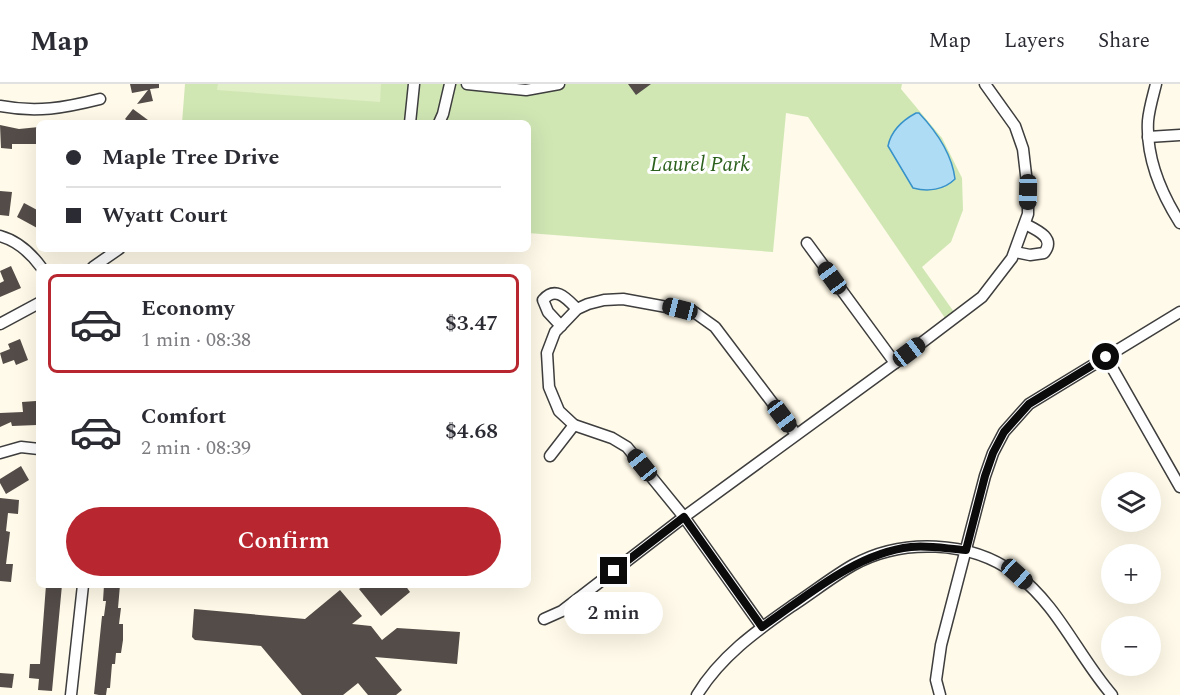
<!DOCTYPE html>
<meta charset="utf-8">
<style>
:root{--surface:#fff;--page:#f2f2f3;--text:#2b2b33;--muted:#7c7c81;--line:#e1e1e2;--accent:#b8262f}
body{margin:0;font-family:Spectral,serif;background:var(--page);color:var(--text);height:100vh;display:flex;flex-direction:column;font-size:22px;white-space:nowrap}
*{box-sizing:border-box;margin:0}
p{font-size:20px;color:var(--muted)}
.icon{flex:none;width:33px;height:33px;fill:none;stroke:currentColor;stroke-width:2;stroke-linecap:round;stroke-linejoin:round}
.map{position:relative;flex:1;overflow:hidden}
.drawer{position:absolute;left:36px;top:180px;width:495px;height:324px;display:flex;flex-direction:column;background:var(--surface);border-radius:9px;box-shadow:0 6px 24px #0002}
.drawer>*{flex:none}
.hud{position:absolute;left:36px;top:36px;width:495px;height:132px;border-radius:9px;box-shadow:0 6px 24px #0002;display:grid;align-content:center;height:132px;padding:0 30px;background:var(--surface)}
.controls{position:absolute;left:1101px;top:388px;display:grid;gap:12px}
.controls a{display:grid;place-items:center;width:60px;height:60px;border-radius:50%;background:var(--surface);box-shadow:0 6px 24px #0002;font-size:30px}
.end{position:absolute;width:27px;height:27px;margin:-14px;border:8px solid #0b0b0b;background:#fff;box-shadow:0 0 0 3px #fff}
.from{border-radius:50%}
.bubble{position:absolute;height:42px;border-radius:21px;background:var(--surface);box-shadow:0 6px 24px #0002;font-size:20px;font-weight:600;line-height:42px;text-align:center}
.car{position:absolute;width:18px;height:36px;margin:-18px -9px;border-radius:8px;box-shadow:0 0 4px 2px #0007;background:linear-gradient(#222 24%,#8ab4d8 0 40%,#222 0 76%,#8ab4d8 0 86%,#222 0)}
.hud b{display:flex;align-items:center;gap:21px;height:57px;font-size:22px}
.hud b+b{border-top:2px solid var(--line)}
.hud i{width:15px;height:15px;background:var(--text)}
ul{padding:10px 0 0;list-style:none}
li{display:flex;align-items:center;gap:18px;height:99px;margin:0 12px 9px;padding:0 18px;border:3px solid transparent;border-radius:9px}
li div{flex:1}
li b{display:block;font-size:22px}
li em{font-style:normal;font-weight:600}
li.selected{border-color:var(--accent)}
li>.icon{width:54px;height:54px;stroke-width:1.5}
.action{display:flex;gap:12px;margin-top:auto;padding:12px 30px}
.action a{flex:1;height:69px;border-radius:36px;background:var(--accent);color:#fff;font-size:24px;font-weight:600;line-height:69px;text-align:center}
header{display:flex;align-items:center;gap:36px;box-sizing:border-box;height:84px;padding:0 30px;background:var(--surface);border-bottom:2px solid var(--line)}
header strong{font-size:28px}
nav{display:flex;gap:33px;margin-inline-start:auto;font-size:21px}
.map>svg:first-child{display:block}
</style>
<header>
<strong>Map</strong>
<nav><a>Map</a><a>Layers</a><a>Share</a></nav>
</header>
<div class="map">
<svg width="1180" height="611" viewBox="0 0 1180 611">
<rect width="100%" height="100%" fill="#fffae9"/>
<path fill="#d0e7b4" d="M 185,0 L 902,0 L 901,5 L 942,54 L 962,94 L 963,126 L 951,158 L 922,183 L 954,228 L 945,234 L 808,33 L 786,29 L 773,168 L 528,149 L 528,39 L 182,39 Z"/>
<path fill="#e1efc6" d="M 218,0 L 381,0 L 380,18 L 217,6 Z"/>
<path fill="#afdcf5" stroke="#3792ca" stroke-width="1.5" d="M 916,29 L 919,29 C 936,47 952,70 955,95 C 944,106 928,108 913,104 L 888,62 C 891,47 903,36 916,29 Z"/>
<g fill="#534c48">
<path d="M 130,0 L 159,0 L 159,4 L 150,5 L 153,17 L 137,20 L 148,6 L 132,9 Z"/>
<path d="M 628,0 L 651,0 L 636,11 Z"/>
<path d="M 133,25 L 152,39 L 130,39 L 125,35 Z"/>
<path d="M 0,41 L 19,45 L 39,43 L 39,60 L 12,60 L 12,65 L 1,64 Z"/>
<path d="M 0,107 L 12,108 L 9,132 L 0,131 Z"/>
<path d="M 24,119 L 39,127 L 39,145 L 17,133 Z"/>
<path d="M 11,182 L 21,204 L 0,213 L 0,199 L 4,197 L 0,187 Z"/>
<path d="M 20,255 L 28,276 L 16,281 L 14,276 L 3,280 L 0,269 L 10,265 L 8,260 Z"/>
<path d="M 36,317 L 37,341 L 12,342 L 11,338 L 0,343 L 0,329 L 23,328 L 22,318 Z"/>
<path d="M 21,382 L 29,396 L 6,410 L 0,399 L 0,395 Z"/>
<path d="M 0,414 L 19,416 L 18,430 L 8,429 L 6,447 L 10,448 L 6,480 L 13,480 L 11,498 L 0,497 Z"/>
<path d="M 46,501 L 62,501 L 52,607 L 38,606 L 39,595 L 29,594 L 30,580 L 40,580 Z"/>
<path d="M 104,501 L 120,501 L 118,524 L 121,524 L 119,540 L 123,540 L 123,556 L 121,569 L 116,569 L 115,580 L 112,580 L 110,604 L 107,604 L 106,611 L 99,611 L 94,610 L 102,532 L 104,532 L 106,517 L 103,517 Z"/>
<path d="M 365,501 L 405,501 L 410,508 L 381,532 L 359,505 Z"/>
<path d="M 340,506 L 362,532 L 352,540 L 371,542 L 382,556 L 397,544 L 460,548 L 457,580 L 375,573 L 402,606 L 396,611 L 368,611 L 358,599 L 343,611 L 302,611 L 261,562 L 195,556 L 192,553 L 194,525 L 305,535 Z"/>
<path d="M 0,589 L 14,590 L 12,604 L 0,603 Z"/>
</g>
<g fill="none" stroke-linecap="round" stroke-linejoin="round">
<g stroke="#3e3e3e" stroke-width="13">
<g id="minor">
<path d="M 467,0 L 526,6 L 559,0"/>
<path d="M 1156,0 C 1153,12 1149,25 1148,37 C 1146,73 1161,109 1180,139"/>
<path d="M 0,22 C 37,29 64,24 100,15"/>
<path d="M 410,39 L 414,0"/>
<path d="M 439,39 L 443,30 L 450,0"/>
<path d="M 1148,53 L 1180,51"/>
<path d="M 0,152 C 18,157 30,168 41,183"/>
<path d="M 807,159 L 895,279"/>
<path d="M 1015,168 L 1030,171 L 1044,169 C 1056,154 1037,146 1025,140"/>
<path d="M 93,183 L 119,165"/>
<path d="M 0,240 L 39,219"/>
<path d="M 561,242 L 548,228 L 543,216 C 556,201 567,215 577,225"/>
<path d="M 1106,273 L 1180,403"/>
<path d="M 0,369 L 21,363 L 39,365"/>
<path d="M 550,372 L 574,341"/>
<path d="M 544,535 L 562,527 L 684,433 L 895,279 L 982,213 L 1012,174 L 1028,130 L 1028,108 L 1023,65 L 1015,42 L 985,0"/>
<path d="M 762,543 L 684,433 L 627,363 L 612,354 L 574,341 L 559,327 L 549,303 L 547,269 L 555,248 L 577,225 L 588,220 L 604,216 L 623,215 L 694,228 L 715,243 L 796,350"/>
<path d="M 71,611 L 83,501"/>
<path d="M 697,611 C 720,573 756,547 792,522 C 812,509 832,493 853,481 C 902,454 970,456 1016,490 C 1058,521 1078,572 1112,611"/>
<path d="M 940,611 L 936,596 L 941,561 L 985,392 L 993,369 L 1004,348 L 1029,320 L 1180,228"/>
</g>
</g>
<use href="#minor" stroke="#fff" stroke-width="10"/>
</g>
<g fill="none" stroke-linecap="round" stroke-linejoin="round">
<path stroke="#0b0b0b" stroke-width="8" d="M 614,487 L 684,433 L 762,543 C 807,512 856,469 911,463 C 929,461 948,465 966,466 L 985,392 L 993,369 L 1004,348 L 1029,320 L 1106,273"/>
</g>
<g text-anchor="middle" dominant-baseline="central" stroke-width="6" stroke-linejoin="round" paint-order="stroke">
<g font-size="21" font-style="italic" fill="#2c611d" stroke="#fff">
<text x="700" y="81">Laurel Park</text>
</g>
</g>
</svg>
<div class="controls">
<a><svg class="icon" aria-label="layers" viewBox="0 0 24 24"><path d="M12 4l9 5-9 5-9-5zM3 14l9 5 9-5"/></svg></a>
<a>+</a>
<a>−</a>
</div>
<i class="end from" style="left:1106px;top:273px"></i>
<i class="end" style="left:614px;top:487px"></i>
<div class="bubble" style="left:564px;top:508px;width:99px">2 min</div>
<i class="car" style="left:1028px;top:108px;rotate:181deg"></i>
<i class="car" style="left:832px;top:194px;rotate:324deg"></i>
<i class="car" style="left:680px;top:225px;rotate:284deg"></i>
<i class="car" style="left:909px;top:268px;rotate:53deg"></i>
<i class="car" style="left:782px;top:332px;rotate:143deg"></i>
<i class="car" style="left:642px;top:381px;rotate:321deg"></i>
<i class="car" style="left:1017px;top:490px;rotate:132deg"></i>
<div class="hud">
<b><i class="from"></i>Maple Tree Drive</b>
<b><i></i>Wyatt Court</b>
</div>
<section class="drawer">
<ul>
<li class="selected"><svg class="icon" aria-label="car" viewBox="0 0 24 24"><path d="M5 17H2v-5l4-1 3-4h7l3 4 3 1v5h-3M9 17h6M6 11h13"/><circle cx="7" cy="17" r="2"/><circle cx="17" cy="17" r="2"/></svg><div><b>Economy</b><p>1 min · 08:38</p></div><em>$3.47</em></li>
<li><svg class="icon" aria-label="car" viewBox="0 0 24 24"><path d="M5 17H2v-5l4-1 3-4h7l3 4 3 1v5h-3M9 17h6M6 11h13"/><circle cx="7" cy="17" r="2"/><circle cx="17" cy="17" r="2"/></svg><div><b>Comfort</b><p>2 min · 08:39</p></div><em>$4.68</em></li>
</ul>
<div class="action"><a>Confirm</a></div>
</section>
</div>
